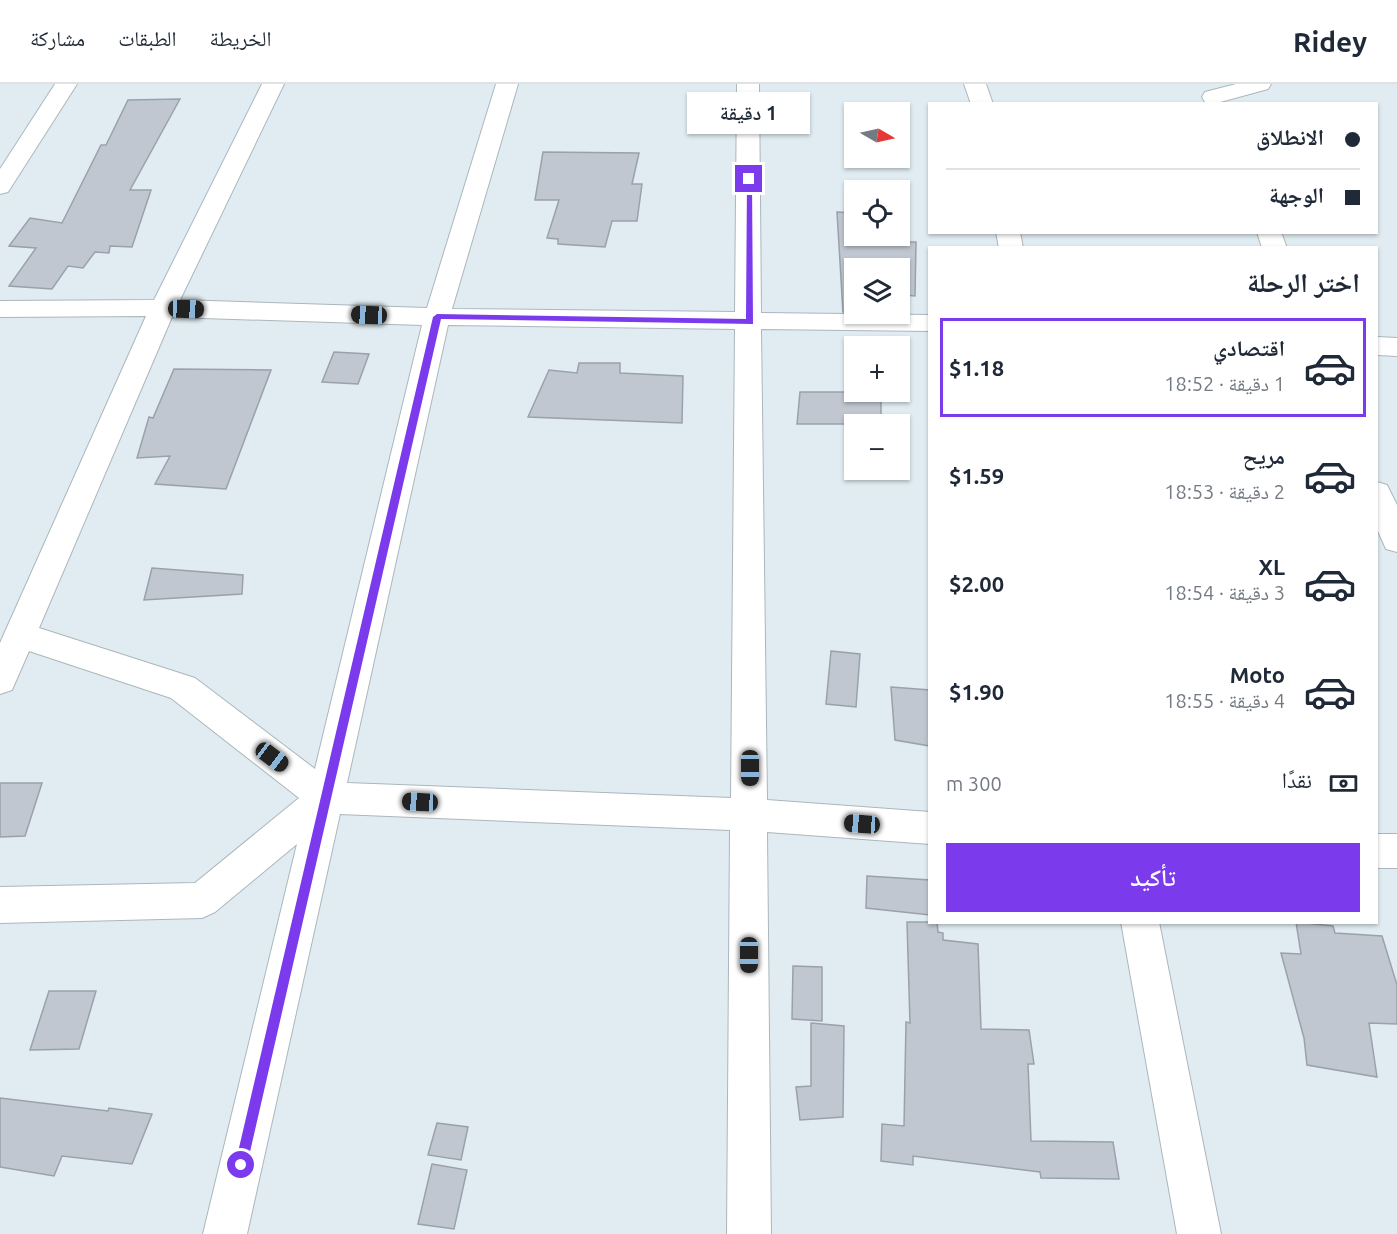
<!DOCTYPE html>
<html lang="ar">
<meta charset="utf-8">
<style>
:root{--surface:#fff;--page:#f6f6f7;--text:#1f2937;--muted:#747a83;--line:#e0e1e3;--accent:#7c3aed}
body{margin:0;font-family:Ubuntu,"Noto Naskh Arabic",sans-serif;background:var(--page);color:var(--text);direction:rtl;height:100vh;display:flex;flex-direction:column;font-size:22px;white-space:nowrap}
*{box-sizing:border-box;margin:0}
p{font-size:20px;color:var(--muted)}
.icon{flex:none;width:33px;height:33px;fill:none;stroke:currentColor;stroke-width:2;stroke-linecap:round;stroke-linejoin:round}
.map{position:relative;flex:1;overflow:hidden;direction:ltr}
.side{position:absolute;left:928px;top:162px;width:450px;height:678px;display:flex;flex-direction:column;background:var(--surface);border-radius:0px;box-shadow:0 2px 4px #0004;direction:rtl}
.side>*{flex:none}
.guide{position:absolute;left:928px;top:18px;width:450px;height:132px;border-radius:0px;box-shadow:0 2px 4px #0004;direction:rtl;display:grid;align-content:center;height:132px;padding:0 18px;background:var(--surface)}
.needle{width:39px;rotate:99deg}
.fabs{position:absolute;left:844px;top:18px;display:grid;gap:12px}
.fabs a{display:grid;place-items:center;width:66px;height:66px;border-radius:0px;background:var(--surface);box-shadow:0 2px 4px #0004;font-size:30px}
.end{position:absolute;width:27px;height:27px;margin:-14px;border:8px solid #7c3aed;background:#fff;box-shadow:0 0 0 3px #fff}
.from{border-radius:50%}
.bubble{position:absolute;height:42px;border-radius:0px;background:var(--surface);box-shadow:0 2px 4px #0004;font-size:20px;font-weight:600;line-height:42px;text-align:center;direction:rtl}
.car{position:absolute;width:18px;height:36px;margin:-18px -9px;border-radius:8px;box-shadow:0 0 4px 2px #0007;background:linear-gradient(#222 24%,#8ab4d8 0 40%,#222 0 76%,#8ab4d8 0 86%,#222 0)}
.guide b{display:flex;align-items:center;gap:21px;height:57px;font-size:22px}
.guide b+b{border-top:2px solid var(--line)}
.guide i{width:15px;height:15px;background:var(--text)}
ul{padding:0;list-style:none}
li{display:flex;align-items:center;gap:18px;height:99px;margin:0 12px 9px;padding:0 6px;border:3px solid transparent;border-radius:0px}
li div{flex:1}
li b{display:block;font-size:22px}
li em{font-style:normal;font-weight:600}
li.on{border-color:var(--accent)}
li>.icon{width:54px;height:54px;stroke-width:1.5}
h2{padding:0 18px;font-size:27px;line-height:72px}
.pay{display:flex;align-items:center;gap:15px;height:66px;padding:0 18px;font-size:22px}
.pay p{margin-inline-start:auto}
.primary-button{display:flex;gap:12px;margin-top:auto;padding:12px 18px}
.primary-button a{flex:1;height:69px;border-radius:0px;background:var(--accent);color:#fff;font-size:24px;font-weight:600;line-height:69px;text-align:center}
header{display:flex;align-items:center;gap:36px;box-sizing:border-box;height:84px;padding:0 30px;background:var(--surface);border-bottom:2px solid var(--line)}
header strong{font-size:28px}
nav{display:flex;gap:33px;margin-inline-start:auto;font-size:21px}
.map>svg:first-child{display:block}
</style>
<header>
<strong>Ridey</strong>
<nav><a>الخريطة</a><a>الطبقات</a><a>مشاركة</a></nav>
</header>
<div class="map">
<svg width="1397" height="1150" viewBox="0 0 1397 1150">
<rect width="100%" height="100%" fill="#e0ecf1"/>
<g fill="#c0c7d0" stroke="#9ba1aa" stroke-width="1.5">
<path d="M 180,15 L 130,106 L 151,106 L 132,163 L 110,162 L 109,169 L 95,168 L 83,184 L 68,182 L 52,205 L 9,202 L 36,164 L 9,162 L 30,134 L 62,139 L 101,61 L 106,61 L 128,16 Z"/>
<path d="M 543,68 L 639,69 L 632,100 L 642,100 L 637,137 L 612,137 L 605,163 L 558,160 L 558,155 L 547,154 L 559,116 L 535,116 Z"/>
<path d="M 837,128 L 855,129 L 855,152 L 900,152 L 900,132 L 906,132 L 905,158 L 916,158 L 915,212 L 904,211 L 903,228 L 900,228 L 900,184 L 855,184 L 855,228 L 843,228 Z"/>
<path d="M 334,268 L 369,270 L 358,300 L 322,298 Z"/>
<path d="M 579,279 L 620,279 L 620,289 L 683,292 L 682,339 L 528,333 L 549,286 L 577,289 Z"/>
<path d="M 174,285 L 271,286 L 226,405 L 155,400 L 170,372 L 137,374 L 149,333 L 153,334 Z"/>
<path d="M 800,308 L 881,308 L 881,340 L 797,340 Z"/>
<path d="M 152,484 L 243,491 L 242,510 L 144,516 Z"/>
<path d="M 831,567 L 860,570 L 856,623 L 826,620 Z"/>
<path d="M 891,603 L 930,606 L 930,662 L 895,656 Z"/>
<path d="M 0,699 L 42,699 L 25,752 L 0,753 Z"/>
<path d="M 867,792 L 930,796 L 930,831 L 866,824 Z"/>
<path d="M 907,838 L 937,838 L 938,848 L 943,849 L 943,856 L 978,860 L 981,945 L 1029,946 L 1034,980 L 1028,980 L 1031,1057 L 1113,1058 L 1119,1095 L 1041,1094 L 1040,1088 L 913,1072 L 913,1081 L 881,1077 L 882,1040 L 904,1042 L 906,938 L 910,939 Z"/>
<path d="M 1296,838 L 1333,842 L 1335,849 L 1382,852 L 1397,901 L 1397,940 L 1369,939 L 1377,993 L 1307,981 L 1304,954 L 1281,869 L 1301,870 Z"/>
<path d="M 793,882 L 822,883 L 822,937 L 792,935 Z"/>
<path d="M 49,907 L 96,907 L 79,965 L 30,966 Z"/>
<path d="M 811,939 L 844,942 L 843,1033 L 800,1036 L 796,1003 L 811,1002 Z"/>
<path d="M 0,1014 L 108,1027 L 109,1024 L 152,1030 L 132,1080 L 62,1072 L 54,1092 L 0,1083 Z"/>
<path d="M 437,1039 L 468,1043 L 461,1076 L 428,1071 Z"/>
<path d="M 432,1080 L 467,1086 L 454,1145 L 418,1140 Z"/>
</g>
<g fill="none" stroke-linecap="round" stroke-linejoin="round">
<g stroke="#abb7bc" stroke-width="2">
<g id="minor">
<path d="M 55,0 L 77,0 L 8,108 L 0,110 L 0,85 Z"/>
<path d="M 262,0 L 284,0 L 180,216 L 427,224 L 496,0 L 518,0 L 452,225 L 735,228 L 737,0 L 759,0 L 761,229 L 930,231 L 930,247 L 761,245 L 767,716 L 930,728 L 930,760 L 767,748 L 771,1150 L 727,1150 L 730,746 L 340,730 L 247,1150 L 203,1150 L 297,760 L 215,828 L 202,834 L 0,839 L 0,803 L 195,799 L 299,714 L 171,614 L 29,567 L 12,606 L 0,610 L 0,559 L 146,232 L 0,233 L 0,217 L 154,216 ZM 172,233 L 422,241 L 315,685 L 195,594 L 39,544 ZM 448,241 L 735,245 L 731,714 L 347,699 Z"/>
<path d="M 964,0 L 986,0 L 993,20 L 971,20 Z"/>
<path d="M 1236,0 L 1271,0 L 1268,5 L 1213,20 L 1205,18 L 1202,13 L 1205,8 Z"/>
<path d="M 996,148 L 1020,148 L 1023,164 L 999,164 Z"/>
<path d="M 1257,148 L 1281,148 L 1287,164 L 1262,164 Z"/>
<path d="M 1377,253 L 1397,254 L 1397,272 L 1377,271 Z"/>
<path d="M 1377,398 L 1387,401 L 1397,421 L 1397,468 L 1386,465 L 1377,445 Z"/>
<rect x="1377" y="750" width="20" height="34"/>
<path d="M 1121,838 L 1159,838 L 1221,1150 L 1177,1150 Z"/>
</g>
</g>
<use href="#minor" fill="#fff" fill-rule="evenodd"/>
</g>
<path fill="#7c3aed" d="M 747,94 L 752,95 L 753,240 L 441,235 L 247,1081 L 246,1086 L 237,1086 L 235,1081 L 433,233 L 437,230 L 746,235 Z"/>
</svg>
<div class="fabs">
<a><svg class="needle" viewBox="-14 -14 28 28"><path d="M0-13l5 13h-10z" fill="#e53935"/><path d="M0 13l5-13h-10z" fill="#747a83"/></svg></a>
<a><svg class="icon" aria-label="locate" viewBox="0 0 24 24"><circle cx="12" cy="12" r="6"/><path d="M12 2v4M12 18v4M2 12h4M18 12h4"/></svg></a>
<a><svg class="icon" aria-label="layers" viewBox="0 0 24 24"><path d="M12 4l9 5-9 5-9-5zM3 14l9 5 9-5"/></svg></a>
<a>+</a>
<a>−</a>
</div>
<i class="end from" style="left:241px;top:1081px"></i>
<i class="end" style="left:749px;top:95px"></i>
<div class="bubble" style="left:687px;top:8px;width:123px">1 دقيقة</div>
<i class="car" style="left:186px;top:225px;rotate:92deg"></i>
<i class="car" style="left:369px;top:231px;rotate:272deg"></i>
<i class="car" style="left:272px;top:673px;rotate:127deg"></i>
<i class="car" style="left:750px;top:684px;rotate:180deg"></i>
<i class="car" style="left:420px;top:718px;rotate:273deg"></i>
<i class="car" style="left:862px;top:740px;rotate:274deg"></i>
<i class="car" style="left:749px;top:871px;rotate:180deg"></i>
<div class="guide">
<b><i class="from"></i>الانطلاق</b>
<b><i></i>الوجهة</b>
</div>
<section class="side">
<h2>اختر الرحلة</h2>
<ul>
<li class="on"><svg class="icon" aria-label="car" viewBox="0 0 24 24"><path d="M5 17H2v-5l4-1 3-4h7l3 4 3 1v5h-3M9 17h6M6 11h13"/><circle cx="7" cy="17" r="2"/><circle cx="17" cy="17" r="2"/></svg><div><b>اقتصادي</b><p>1 دقيقة · 18:52</p></div><em>$1.18</em></li>
<li><svg class="icon" aria-label="car" viewBox="0 0 24 24"><path d="M5 17H2v-5l4-1 3-4h7l3 4 3 1v5h-3M9 17h6M6 11h13"/><circle cx="7" cy="17" r="2"/><circle cx="17" cy="17" r="2"/></svg><div><b>مريح</b><p>2 دقيقة · 18:53</p></div><em>$1.59</em></li>
<li><svg class="icon" aria-label="car" viewBox="0 0 24 24"><path d="M5 17H2v-5l4-1 3-4h7l3 4 3 1v5h-3M9 17h6M6 11h13"/><circle cx="7" cy="17" r="2"/><circle cx="17" cy="17" r="2"/></svg><div><b>XL</b><p>3 دقيقة · 18:54</p></div><em>$2.00</em></li>
<li><svg class="icon" aria-label="car" viewBox="0 0 24 24"><path d="M5 17H2v-5l4-1 3-4h7l3 4 3 1v5h-3M9 17h6M6 11h13"/><circle cx="7" cy="17" r="2"/><circle cx="17" cy="17" r="2"/></svg><div><b>Moto</b><p>4 دقيقة · 18:55</p></div><em>$1.90</em></li>
</ul>
<div class="pay"><svg class="icon" aria-label="cash" viewBox="0 0 24 24"><path d="M3 7h18v10H3z"/><circle cx="12" cy="12" r="2"/></svg>نقدًا<p>300 m</p></div>
<div class="primary-button"><a>تأكيد</a></div>
</section>
</div>
